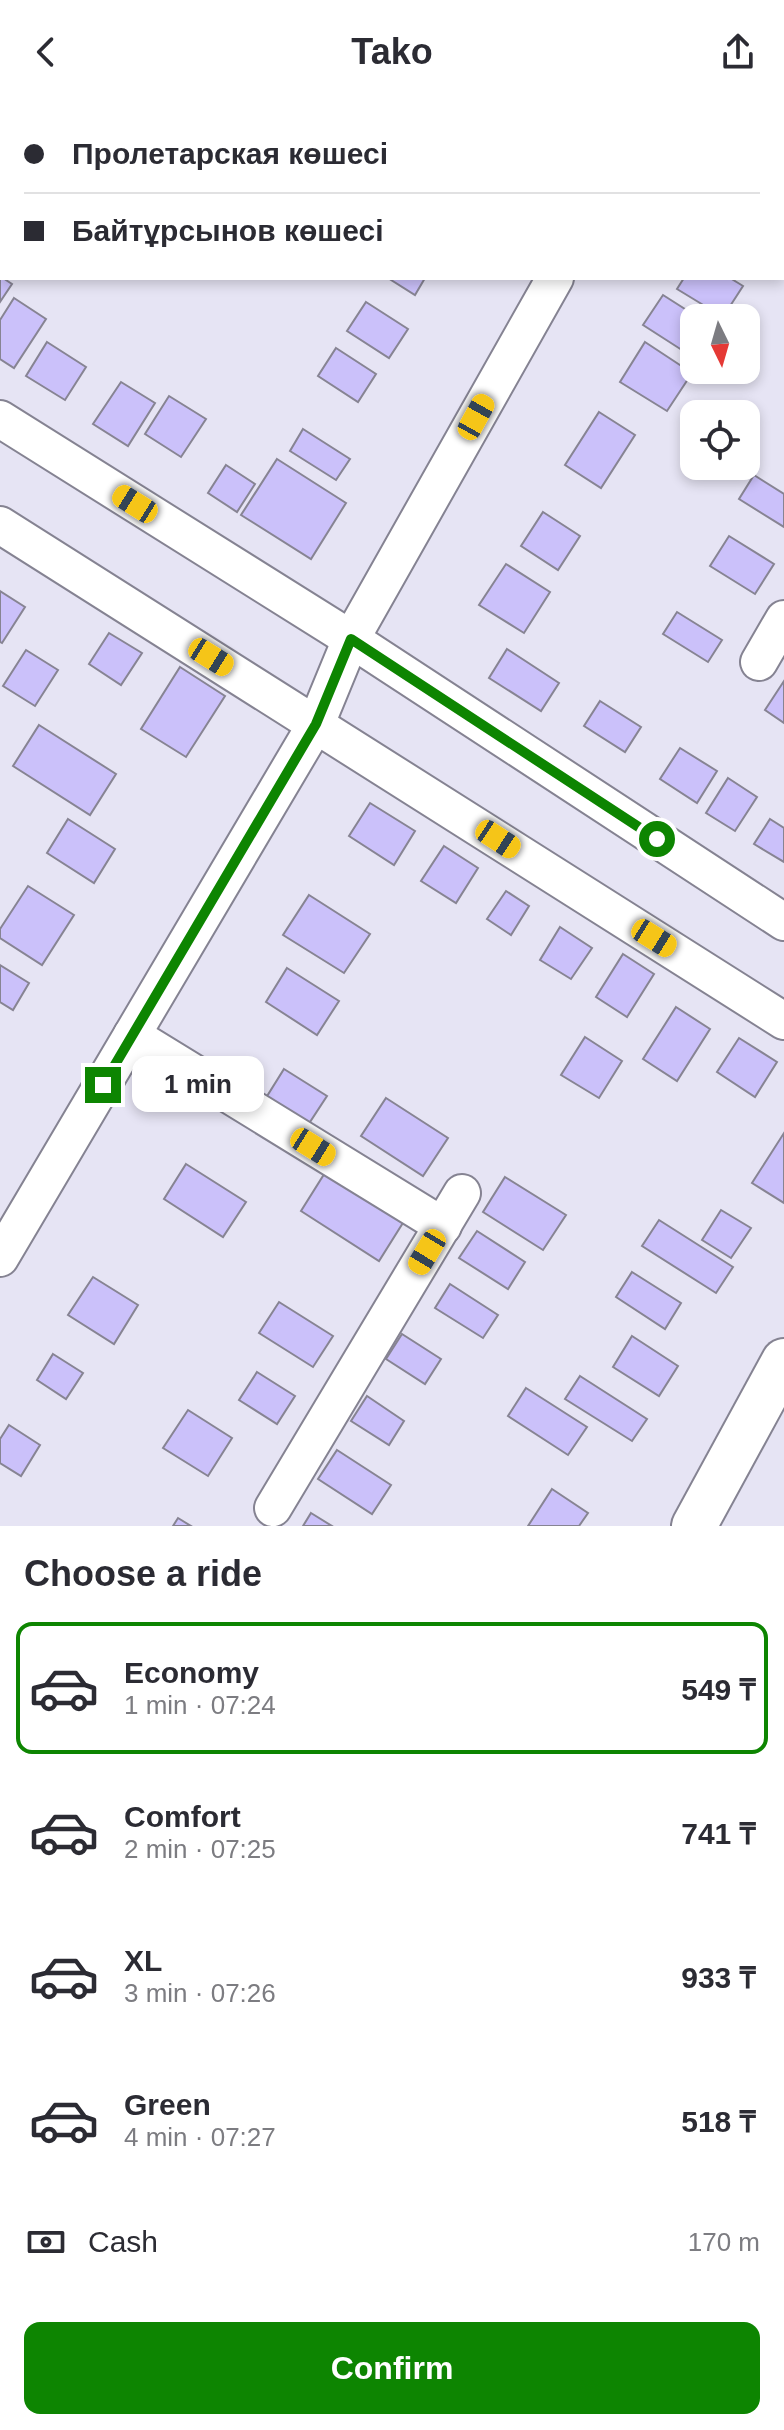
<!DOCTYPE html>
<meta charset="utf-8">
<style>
:root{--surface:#fff;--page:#f7f7f7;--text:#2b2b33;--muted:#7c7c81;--line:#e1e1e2;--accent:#0d8501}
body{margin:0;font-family:Arial,sans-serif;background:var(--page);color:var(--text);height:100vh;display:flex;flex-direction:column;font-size:30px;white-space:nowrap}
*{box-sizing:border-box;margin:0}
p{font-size:26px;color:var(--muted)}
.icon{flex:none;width:44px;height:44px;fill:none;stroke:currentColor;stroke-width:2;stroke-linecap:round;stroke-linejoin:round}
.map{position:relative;height:1422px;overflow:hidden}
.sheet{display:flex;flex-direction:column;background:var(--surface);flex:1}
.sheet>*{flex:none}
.guide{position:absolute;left:0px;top:0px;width:784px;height:176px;box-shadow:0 4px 12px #0003;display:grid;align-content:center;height:176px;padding:0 24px;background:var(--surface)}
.needle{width:52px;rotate:175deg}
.controls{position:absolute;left:680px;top:200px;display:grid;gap:16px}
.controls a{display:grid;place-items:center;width:80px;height:80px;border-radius:16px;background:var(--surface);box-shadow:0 4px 12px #0003;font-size:40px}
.end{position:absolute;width:36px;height:36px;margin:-18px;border:10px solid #0d8501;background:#fff;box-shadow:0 0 0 4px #fff}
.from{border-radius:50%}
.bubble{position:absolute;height:56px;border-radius:16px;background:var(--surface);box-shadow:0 4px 12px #0003;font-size:26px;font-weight:800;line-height:56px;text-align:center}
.car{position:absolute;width:24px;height:48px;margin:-24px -12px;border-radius:10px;box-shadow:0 0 6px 2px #0007;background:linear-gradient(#f5c518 24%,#345 0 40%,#f5c518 0 76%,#345 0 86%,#f5c518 0)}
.guide b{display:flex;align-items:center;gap:28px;height:76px;font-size:30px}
.guide b+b{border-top:2px solid var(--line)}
.guide i{width:20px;height:20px;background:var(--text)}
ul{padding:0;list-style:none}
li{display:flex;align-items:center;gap:24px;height:132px;margin:0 16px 12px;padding:0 8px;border:4px solid transparent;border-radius:16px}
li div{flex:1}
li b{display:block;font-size:30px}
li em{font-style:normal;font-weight:800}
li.active{border-color:var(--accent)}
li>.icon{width:72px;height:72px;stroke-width:1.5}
h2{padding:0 24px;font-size:36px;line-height:96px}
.pay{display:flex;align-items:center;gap:20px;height:88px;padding:0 24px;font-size:30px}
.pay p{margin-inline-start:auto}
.action{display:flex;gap:16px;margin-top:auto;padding:16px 24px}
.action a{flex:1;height:92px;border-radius:16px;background:var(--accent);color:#fff;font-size:32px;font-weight:800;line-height:92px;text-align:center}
header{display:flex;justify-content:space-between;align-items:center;height:104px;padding:0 24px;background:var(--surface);font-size:36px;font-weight:800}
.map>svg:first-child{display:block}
</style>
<header><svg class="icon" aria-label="back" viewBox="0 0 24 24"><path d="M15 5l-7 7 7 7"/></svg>Tako<svg class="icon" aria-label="share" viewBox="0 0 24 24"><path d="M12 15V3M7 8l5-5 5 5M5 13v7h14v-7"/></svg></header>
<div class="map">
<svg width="784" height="1422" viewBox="0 0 784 1422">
<rect width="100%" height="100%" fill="#e6e4f4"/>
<g fill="#cbc1fa" stroke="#878493" stroke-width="2">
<path d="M 388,0 L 432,0 L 431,2 Z"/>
<path d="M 782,5 L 784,7 L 784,43 L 782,41 Z"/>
<path d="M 2,51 L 2,108 L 0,107 Z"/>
<path d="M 782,81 L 784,82 L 784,116 L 782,114 Z"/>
<path d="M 0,172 L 12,180 L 0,198 Z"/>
<path d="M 388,174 L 425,174 L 415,191 Z"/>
<path d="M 684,174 L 730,174 L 743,182 L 723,213 L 677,185 Z"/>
<path d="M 663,191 L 699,214 L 694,214 L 694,235 L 685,248 L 643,221 Z"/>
<path d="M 14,194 L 46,215 L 14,264 L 0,255 L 0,216 Z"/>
<path d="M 366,198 L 408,225 L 389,254 L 347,227 Z"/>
<path d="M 47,238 L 86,263 L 65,296 L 26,272 Z"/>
<path d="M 645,238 L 692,269 L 667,307 L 620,278 Z"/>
<path d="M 336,244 L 376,270 L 358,298 L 318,272 Z"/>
<path d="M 121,278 L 155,299 L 128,342 L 93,320 Z"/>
<path d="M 169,292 L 206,315 L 181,353 L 145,330 Z"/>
<path d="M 599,308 L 635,331 L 601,384 L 565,361 Z"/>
<path d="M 303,325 L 350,355 L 336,376 L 290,347 Z"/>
<path d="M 277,355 L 346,399 L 311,455 L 241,411 Z"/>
<path d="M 226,361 L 255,380 L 237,408 L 208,389 Z"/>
<path d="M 754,371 L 784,390 L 784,423 L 739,395 Z"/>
<path d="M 543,408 L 580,432 L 558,466 L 521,442 Z"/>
<path d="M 729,432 L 774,460 L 755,490 L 710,462 Z"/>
<path d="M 506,460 L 550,488 L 524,529 L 479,501 Z"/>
<path d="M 0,487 L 25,503 L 2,539 L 0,538 Z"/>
<path d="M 677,508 L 722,536 L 708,558 L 663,530 Z"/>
<path d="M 109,529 L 142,549 L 121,581 L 89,560 Z"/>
<path d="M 507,545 L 559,579 L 541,607 L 489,574 Z"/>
<path d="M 26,546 L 58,566 L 35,602 L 3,582 Z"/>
<path d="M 180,563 L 225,592 L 186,653 L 141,625 Z"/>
<path d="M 784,577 L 784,619 L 765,606 Z"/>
<path d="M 600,597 L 641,623 L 625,648 L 584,622 Z"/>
<path d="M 39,621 L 116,670 L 90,711 L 13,662 Z"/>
<path d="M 680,644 L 717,667 L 697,699 L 660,675 Z"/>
<path d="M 728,674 L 757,693 L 735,727 L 706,709 Z"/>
<path d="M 370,699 L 415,727 L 394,761 L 349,732 Z"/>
<path d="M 68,715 L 115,745 L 94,779 L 47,749 Z"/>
<path d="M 770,715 L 784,724 L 784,758 L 754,740 Z"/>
<path d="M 444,742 L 478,764 L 456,799 L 421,777 Z"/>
<path d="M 28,782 L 74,811 L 42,861 L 0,834 L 0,825 Z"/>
<path d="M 506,787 L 529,802 L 511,831 L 487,815 Z"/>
<path d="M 309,791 L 370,830 L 344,869 L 283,831 Z"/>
<path d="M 560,823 L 592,844 L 571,875 L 540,856 Z"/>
<path d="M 623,850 L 654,870 L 627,913 L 596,893 Z"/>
<path d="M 0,861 L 29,879 L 13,906 L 0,898 Z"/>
<path d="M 287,864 L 339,897 L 317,931 L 266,898 Z"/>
<path d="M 676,903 L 710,925 L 677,977 L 643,955 Z"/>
<path d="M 585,933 L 622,957 L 599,994 L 561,971 Z"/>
<path d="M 739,934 L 777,958 L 755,993 L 717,968 Z"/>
<path d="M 284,965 L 327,992 L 306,1024 L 264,997 Z"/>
<path d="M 386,994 L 448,1034 L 423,1072 L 361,1032 Z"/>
<path d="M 784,1029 L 784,1099 L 752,1079 Z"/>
<path d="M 186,1060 L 246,1098 L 223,1133 L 164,1095 Z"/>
<path d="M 328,1064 L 406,1114 L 379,1157 L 301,1107 Z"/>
<path d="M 505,1073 L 566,1111 L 543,1146 L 483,1108 Z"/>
<path d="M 721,1106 L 751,1124 L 731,1154 L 702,1136 Z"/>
<path d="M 659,1116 L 733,1163 L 716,1189 L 642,1142 Z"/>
<path d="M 477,1127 L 525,1158 L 508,1185 L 459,1154 Z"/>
<path d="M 632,1168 L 681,1199 L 665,1225 L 616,1193 Z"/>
<path d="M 93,1173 L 138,1201 L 114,1240 L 68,1211 Z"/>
<path d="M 450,1180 L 498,1211 L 483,1234 L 435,1204 Z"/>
<path d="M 279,1198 L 333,1232 L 313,1263 L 259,1229 Z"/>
<path d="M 402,1230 L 441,1255 L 425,1280 L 386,1255 Z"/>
<path d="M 632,1232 L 678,1262 L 659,1292 L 613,1263 Z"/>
<path d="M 53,1250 L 83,1269 L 66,1295 L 37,1276 Z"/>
<path d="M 257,1268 L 295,1292 L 277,1320 L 239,1296 Z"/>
<path d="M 580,1272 L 647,1315 L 632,1337 L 565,1295 Z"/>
<path d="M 526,1284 L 587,1323 L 568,1351 L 508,1312 Z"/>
<path d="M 367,1292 L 404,1317 L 389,1341 L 351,1317 Z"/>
<path d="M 188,1306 L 232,1334 L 208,1372 L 163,1344 Z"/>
<path d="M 9,1321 L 40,1341 L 21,1372 L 0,1359 L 0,1335 Z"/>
<path d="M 337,1346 L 391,1381 L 372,1410 L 318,1375 Z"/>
<path d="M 552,1385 L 588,1409 L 579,1422 L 528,1422 Z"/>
<path d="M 311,1409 L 332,1422 L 303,1422 Z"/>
<path d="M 178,1414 L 191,1422 L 173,1422 Z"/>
</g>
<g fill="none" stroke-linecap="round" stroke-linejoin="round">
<g stroke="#858392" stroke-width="40">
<g id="minor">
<path d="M 652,2 L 653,0"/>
<path d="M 0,315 L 351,535 L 784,818"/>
<path d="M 0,421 L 784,917"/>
<path d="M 759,558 L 784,515"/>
<path d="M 132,931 L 443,1122"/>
<path d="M 0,1154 L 316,620 L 351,535 L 555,174"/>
<path d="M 273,1404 L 462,1089"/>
</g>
</g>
<g stroke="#858392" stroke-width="48">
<path id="major" d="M 694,1422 L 784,1257"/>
</g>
<use href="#minor" stroke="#fff" stroke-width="36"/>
<use href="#major" stroke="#fff" stroke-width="44"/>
</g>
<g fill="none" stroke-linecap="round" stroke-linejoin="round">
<path stroke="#0d8501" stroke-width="10" d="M 103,981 L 316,620 L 351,535 L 657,735"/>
</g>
</svg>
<div class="controls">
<a><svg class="needle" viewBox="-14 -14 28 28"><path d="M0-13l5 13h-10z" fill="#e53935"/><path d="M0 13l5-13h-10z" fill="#7c7c81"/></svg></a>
<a><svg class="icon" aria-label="locate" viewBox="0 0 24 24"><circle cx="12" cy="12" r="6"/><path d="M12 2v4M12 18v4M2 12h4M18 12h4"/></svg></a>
</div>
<i class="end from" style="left:657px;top:735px"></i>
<i class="end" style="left:103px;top:981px"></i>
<div class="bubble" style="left:132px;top:952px;width:132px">1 min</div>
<i class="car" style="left:476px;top:313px;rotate:29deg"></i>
<i class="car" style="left:135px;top:400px;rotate:302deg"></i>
<i class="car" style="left:211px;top:553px;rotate:122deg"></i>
<i class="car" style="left:498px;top:735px;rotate:123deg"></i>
<i class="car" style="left:654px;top:834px;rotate:122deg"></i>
<i class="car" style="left:313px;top:1043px;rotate:122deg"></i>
<i class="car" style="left:427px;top:1148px;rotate:211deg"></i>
<div class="guide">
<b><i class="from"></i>Пролетарская көшесі</b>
<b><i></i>Байтұрсынов көшесі</b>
</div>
</div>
<section class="sheet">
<h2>Choose a ride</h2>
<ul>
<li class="active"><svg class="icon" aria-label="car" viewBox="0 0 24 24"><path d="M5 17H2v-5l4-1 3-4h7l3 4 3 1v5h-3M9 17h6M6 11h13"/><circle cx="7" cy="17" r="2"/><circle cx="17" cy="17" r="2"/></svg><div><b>Economy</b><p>1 min · 07:24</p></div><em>549 ₸</em></li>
<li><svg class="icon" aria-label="car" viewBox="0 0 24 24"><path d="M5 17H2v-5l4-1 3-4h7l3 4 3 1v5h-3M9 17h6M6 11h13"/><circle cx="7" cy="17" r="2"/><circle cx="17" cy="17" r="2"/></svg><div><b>Comfort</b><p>2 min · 07:25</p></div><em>741 ₸</em></li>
<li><svg class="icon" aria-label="car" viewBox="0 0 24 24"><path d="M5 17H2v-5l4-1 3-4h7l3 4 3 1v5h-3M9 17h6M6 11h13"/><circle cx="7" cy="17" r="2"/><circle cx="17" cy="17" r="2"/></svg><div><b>XL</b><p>3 min · 07:26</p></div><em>933 ₸</em></li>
<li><svg class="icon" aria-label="car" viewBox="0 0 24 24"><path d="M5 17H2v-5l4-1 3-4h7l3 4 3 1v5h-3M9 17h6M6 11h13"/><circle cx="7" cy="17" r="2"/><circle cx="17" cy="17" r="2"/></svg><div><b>Green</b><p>4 min · 07:27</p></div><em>518 ₸</em></li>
</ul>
<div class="pay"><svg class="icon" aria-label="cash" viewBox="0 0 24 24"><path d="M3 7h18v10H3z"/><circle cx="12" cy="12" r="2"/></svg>Cash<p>170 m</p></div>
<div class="action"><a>Confirm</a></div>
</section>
